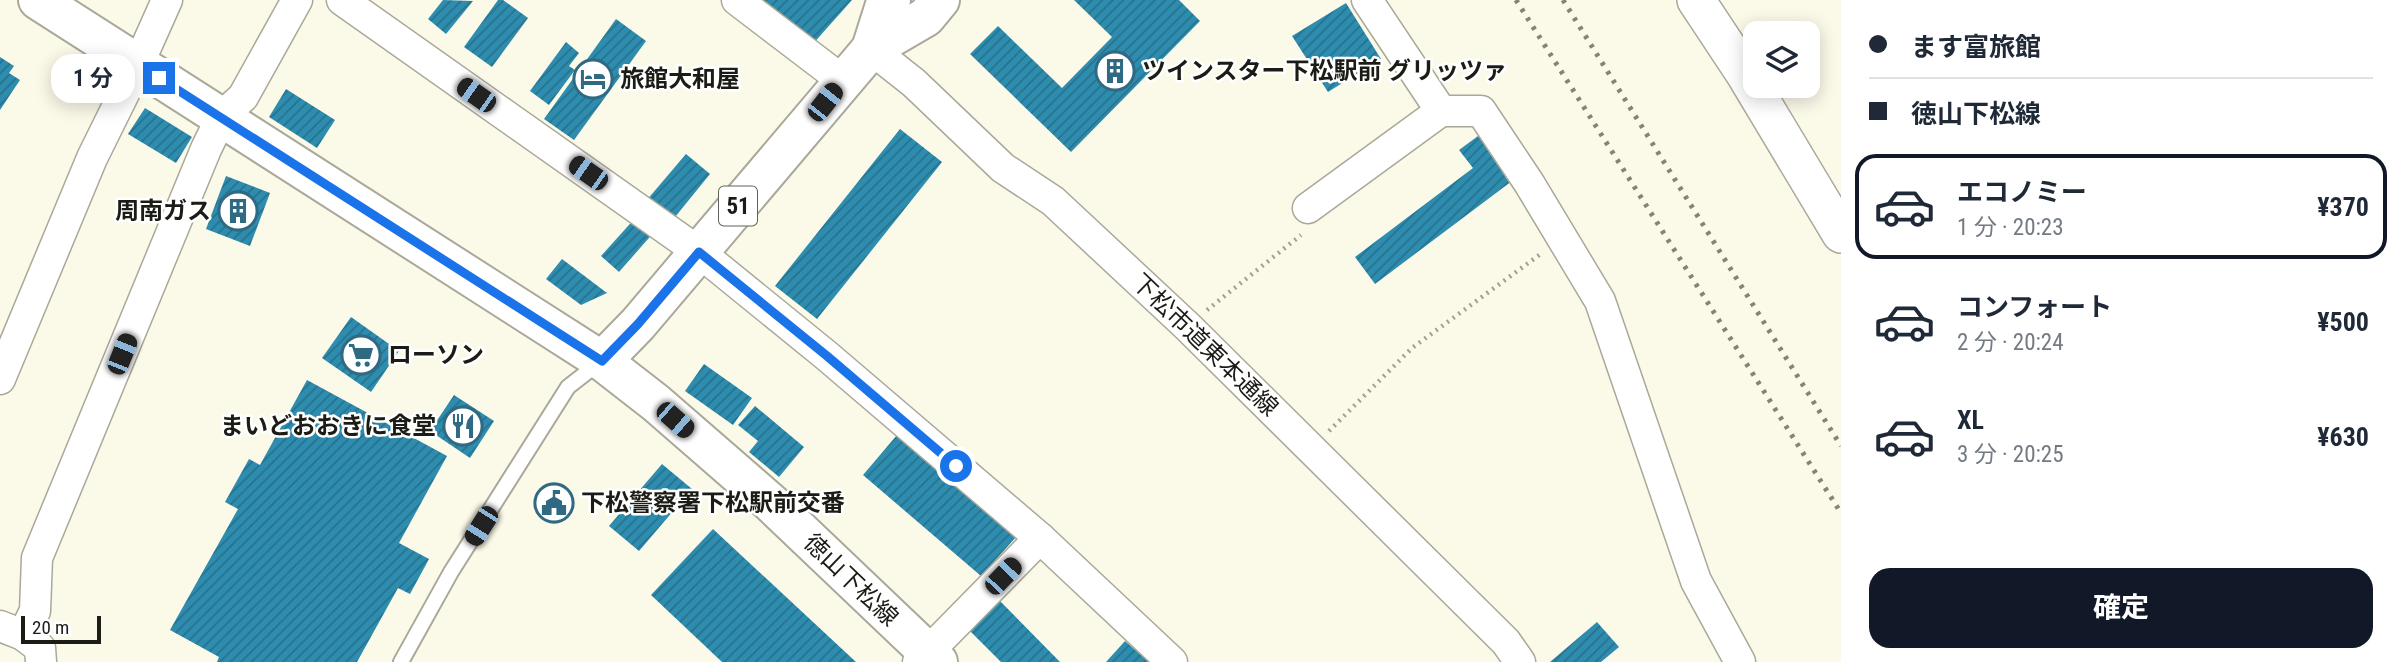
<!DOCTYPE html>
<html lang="ja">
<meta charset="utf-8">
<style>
:root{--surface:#fff;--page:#f6f6f7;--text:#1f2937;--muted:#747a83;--line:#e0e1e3;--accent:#111827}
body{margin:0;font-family:"Roboto Condensed","Noto Sans JP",sans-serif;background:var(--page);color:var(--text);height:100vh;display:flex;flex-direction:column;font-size:26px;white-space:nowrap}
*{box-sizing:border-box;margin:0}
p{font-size:23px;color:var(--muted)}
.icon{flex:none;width:38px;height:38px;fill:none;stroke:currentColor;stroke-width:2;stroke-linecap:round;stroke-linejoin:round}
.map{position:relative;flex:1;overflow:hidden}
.sheet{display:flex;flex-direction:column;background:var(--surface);width:560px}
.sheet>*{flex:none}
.hud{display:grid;align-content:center;height:154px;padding:0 28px;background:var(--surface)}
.buttons{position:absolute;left:1743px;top:21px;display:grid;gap:14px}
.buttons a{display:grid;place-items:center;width:77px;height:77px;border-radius:14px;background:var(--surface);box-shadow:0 4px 18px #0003;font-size:35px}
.scale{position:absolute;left:21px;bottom:18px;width:80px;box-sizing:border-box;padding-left:7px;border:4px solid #1c1c16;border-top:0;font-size:19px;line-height:24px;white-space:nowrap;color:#1c1c16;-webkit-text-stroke:5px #fff;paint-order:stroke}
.end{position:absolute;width:32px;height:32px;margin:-16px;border:9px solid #1a73e8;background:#fff;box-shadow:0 0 0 4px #fff}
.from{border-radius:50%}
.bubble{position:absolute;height:49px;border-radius:21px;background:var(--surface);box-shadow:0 4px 18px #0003;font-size:23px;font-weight:700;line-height:49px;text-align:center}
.car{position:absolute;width:21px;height:42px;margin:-21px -10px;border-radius:9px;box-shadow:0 0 5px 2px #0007;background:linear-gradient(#222 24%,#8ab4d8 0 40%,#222 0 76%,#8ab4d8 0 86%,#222 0)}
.hud b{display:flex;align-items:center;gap:24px;height:66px;font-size:26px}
.hud b+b{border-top:2px solid var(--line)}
.hud i{width:18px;height:18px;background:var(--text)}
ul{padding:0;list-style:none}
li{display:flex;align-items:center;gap:21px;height:105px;margin:0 14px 10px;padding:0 14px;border:4px solid transparent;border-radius:21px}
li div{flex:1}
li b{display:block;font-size:26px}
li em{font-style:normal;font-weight:700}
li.selected{border-color:var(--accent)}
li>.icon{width:63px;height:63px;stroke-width:1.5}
.action{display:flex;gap:14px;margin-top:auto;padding:14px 28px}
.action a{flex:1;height:80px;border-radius:21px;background:var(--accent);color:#fff;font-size:28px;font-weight:700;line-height:80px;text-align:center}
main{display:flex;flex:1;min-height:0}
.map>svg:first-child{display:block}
</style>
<main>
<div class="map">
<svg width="1841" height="662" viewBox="0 0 1841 662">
<defs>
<pattern id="building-hatch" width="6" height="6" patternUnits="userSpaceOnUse" patternTransform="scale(1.75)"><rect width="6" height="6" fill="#2e8caf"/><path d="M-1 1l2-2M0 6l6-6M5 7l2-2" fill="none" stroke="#26728d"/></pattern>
</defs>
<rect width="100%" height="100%" fill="#fbfae9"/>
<g fill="url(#building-hatch)">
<path d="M 443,0 L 473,1 L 446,34 L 428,19 Z"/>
<path d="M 498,0 L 503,0 L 528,18 L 492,67 L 464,47 Z"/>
<path d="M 759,0 L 852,0 L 811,46 Z"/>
<path d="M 1074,0 L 1179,0 L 1200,21 L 1071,152 L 970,54 L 998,26 L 1062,88 L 1112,37 Z"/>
<path d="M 1346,3 L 1381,59 L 1328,92 L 1292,36 Z"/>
<path d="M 616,19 L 646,41 L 574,140 L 544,119 Z"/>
<path d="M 566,42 L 579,53 L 569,66 L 575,70 L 549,105 L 530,91 Z"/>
<path d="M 0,57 L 14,66 L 9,73 L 20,80 L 0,110 Z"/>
<path d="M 286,89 L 335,120 L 317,148 L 269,117 Z"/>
<path d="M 145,108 L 192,137 L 176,163 L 128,134 Z"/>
<path d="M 900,129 L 942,162 L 817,319 L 775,286 Z"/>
<path d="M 1478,136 L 1512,181 L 1375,284 L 1355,257 L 1473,168 L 1459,150 Z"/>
<path d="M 686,154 L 710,174 L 671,222 L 646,201 Z"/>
<path d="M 226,176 L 270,193 L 250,246 L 206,229 Z"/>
<path d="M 637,216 L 655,231 L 619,272 L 601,256 Z"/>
<path d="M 562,259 L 607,293 L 581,305 L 546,279 Z"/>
<path d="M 351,317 L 399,351 L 371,392 L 322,358 Z"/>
<path d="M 704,364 L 752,398 L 733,425 L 685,391 Z"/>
<path d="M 307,380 L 447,456 L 399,543 L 429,559 L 410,594 L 398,588 L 357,662 L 217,662 L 219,657 L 170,630 L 238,509 L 225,502 L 249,459 L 260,465 Z"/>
<path d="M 454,395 L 494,421 L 470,458 L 430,431 Z"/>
<path d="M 755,406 L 804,447 L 779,477 L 749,452 L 758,441 L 738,425 Z"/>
<path d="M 897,435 L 1016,537 L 981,576 L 863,475 Z"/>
<path d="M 662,464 L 692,489 L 639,551 L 609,526 Z"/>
<path d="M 713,529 L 856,662 L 722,662 L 651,595 Z"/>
<path d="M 1000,601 L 1060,662 L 1001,662 L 970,631 Z"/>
<path d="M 1597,622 L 1619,647 L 1601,662 L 1550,662 Z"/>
<path d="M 1125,641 L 1149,662 L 1106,662 Z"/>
</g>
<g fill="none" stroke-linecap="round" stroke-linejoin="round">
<g stroke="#aaa899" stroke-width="18">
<path id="service" d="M 401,662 L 451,572 L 568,387 L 600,362"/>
</g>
<g stroke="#aaa899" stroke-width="33">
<g id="minor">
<path d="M 342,0 L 699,252 L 827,356 L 1040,538 L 1172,662"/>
<path d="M 737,0 L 842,80"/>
<path d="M 1367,0 L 1441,111 L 1481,111 L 1529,183 L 1600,301 L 1696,581 L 1740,662"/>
<path d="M 871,49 L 914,83 L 1003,168 L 1053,201 L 1187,326 L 1506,642 L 1520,662"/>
<path d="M 1308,208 L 1441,111"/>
<path d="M 0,379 L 92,158 L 138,65 L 167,0"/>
<path d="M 0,626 L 23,635 L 40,648 L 41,662"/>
<path d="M 23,635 L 35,611 L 37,558 L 206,149 L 222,116 L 243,97 L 297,0"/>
<path d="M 918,662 L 1040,538"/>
</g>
</g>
<g stroke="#aaa899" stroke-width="40">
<path id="tertiary" d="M 1696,0 L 1745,74 L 1841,234"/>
</g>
<g stroke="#aaa899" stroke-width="42">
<path id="secondary" d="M 38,0 L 602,361 L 656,403 L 771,503 L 938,662"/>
</g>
<g stroke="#aaa899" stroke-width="42">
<g id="primary">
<path d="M 871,49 L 884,8 L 891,0"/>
<path d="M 602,361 L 638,324 L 871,49 L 926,17 L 940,0"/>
</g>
</g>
<g stroke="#a0a093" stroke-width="4.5" stroke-dasharray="2 5" stroke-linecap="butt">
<path d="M 1207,310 L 1301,235"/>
<path d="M 1329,431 L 1412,348 L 1542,253"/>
</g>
<use href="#service" stroke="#fff" stroke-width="14"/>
<use href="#minor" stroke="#fff" stroke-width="30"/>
<use href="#tertiary" stroke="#fff" stroke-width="37"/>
<use href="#secondary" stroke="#fff" stroke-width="38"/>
<use href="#primary" stroke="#fff" stroke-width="38"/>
<g stroke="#838378" stroke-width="5" stroke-dasharray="3.5 7" stroke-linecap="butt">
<path d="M 1516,0 L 1841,513"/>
<path d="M 1563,0 L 1841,446"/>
</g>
</g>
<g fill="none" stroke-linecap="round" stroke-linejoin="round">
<path stroke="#1a73e8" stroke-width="9" d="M 159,78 L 602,361 L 638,324 L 699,252 L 827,356 L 956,466"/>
</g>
<defs>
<g id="building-ring" transform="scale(2.0125)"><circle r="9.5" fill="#fff" stroke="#2f6a82" stroke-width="1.5"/><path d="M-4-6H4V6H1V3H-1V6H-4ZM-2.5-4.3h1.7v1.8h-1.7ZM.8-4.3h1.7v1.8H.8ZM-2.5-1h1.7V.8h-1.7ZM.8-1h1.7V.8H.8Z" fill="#2f6a82"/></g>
<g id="hotel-ring" transform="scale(2.0125)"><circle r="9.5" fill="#fff" stroke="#2f6a82" stroke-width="1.5"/><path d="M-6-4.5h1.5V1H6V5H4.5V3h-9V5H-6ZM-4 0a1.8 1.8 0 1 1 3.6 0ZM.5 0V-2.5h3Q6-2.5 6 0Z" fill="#2f6a82"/></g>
<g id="supermarket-ring" transform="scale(2.0125)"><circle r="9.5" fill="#fff" stroke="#2f6a82" stroke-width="1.5"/><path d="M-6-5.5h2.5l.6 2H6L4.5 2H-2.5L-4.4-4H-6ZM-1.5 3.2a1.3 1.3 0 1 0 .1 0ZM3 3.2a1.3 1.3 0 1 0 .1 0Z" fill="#2f6a82"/></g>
<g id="restaurant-ring" transform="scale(2.0125)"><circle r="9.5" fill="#fff" stroke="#2f6a82" stroke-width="1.5"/><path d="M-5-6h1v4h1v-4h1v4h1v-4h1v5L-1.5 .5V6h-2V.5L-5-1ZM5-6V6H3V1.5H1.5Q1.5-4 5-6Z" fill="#2f6a82"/></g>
<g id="civic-ring" transform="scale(2.0125)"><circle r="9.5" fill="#fff" stroke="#2f6a82" stroke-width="1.5"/><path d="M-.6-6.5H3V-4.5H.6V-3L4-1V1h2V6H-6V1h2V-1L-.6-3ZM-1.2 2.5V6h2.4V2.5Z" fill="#2f6a82"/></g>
</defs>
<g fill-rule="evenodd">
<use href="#building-ring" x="1115" y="71"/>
<use href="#hotel-ring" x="593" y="79"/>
<use href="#building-ring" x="238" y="211"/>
<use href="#supermarket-ring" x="361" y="355"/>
<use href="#restaurant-ring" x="463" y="426"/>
<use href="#civic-ring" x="554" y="503"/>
</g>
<g text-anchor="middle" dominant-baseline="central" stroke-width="5" stroke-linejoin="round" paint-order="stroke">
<rect fill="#fff" stroke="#60605c" stroke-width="2" x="719" y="186.5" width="38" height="39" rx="5"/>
<g font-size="23" font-weight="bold" fill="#1c1c16">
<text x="738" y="206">51</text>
</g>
<g font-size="24" font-weight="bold" fill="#1c1c16" stroke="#fff" text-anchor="start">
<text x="1142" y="71">ツインスター下松駅前 グリッツァ</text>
<text x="620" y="79">旅館大和屋</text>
<text x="211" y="211" text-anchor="end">周南ガス</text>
<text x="388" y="355">ローソン</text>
<text x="436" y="426" text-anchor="end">まいどおおきに食堂</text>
<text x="581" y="503">下松警察署下松駅前交番</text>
</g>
<g font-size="24" fill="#1c1c16" stroke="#fff">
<text transform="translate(1205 345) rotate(44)">下松市道東本通線</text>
<text transform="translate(851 580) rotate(44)">徳山下松線</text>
</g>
</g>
</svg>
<div class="buttons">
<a><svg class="icon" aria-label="layers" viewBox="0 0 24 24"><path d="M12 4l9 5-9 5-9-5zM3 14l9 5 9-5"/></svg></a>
</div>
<div class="scale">20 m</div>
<i class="end from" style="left:956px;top:466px"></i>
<i class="end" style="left:159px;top:78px"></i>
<div class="bubble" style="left:51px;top:54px;width:84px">1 分</div>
<i class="car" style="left:476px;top:95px;rotate:305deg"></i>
<i class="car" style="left:825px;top:102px;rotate:38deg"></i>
<i class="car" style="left:588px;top:173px;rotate:305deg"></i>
<i class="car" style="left:122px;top:354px;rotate:22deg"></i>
<i class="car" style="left:675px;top:420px;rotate:131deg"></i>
<i class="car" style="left:481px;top:526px;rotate:212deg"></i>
<i class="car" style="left:1003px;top:576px;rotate:44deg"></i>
</div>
<section class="sheet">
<div class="hud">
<b><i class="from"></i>ます富旅館</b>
<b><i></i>徳山下松線</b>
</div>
<ul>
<li class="selected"><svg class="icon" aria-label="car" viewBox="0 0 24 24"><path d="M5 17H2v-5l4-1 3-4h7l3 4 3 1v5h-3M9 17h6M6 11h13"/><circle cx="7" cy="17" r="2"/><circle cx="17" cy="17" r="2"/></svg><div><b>エコノミー</b><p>1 分 · 20:23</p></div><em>¥370</em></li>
<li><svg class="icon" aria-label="car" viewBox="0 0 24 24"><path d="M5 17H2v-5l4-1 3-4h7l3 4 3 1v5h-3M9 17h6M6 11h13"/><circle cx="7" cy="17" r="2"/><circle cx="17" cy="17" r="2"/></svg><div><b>コンフォート</b><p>2 分 · 20:24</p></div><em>¥500</em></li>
<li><svg class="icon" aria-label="car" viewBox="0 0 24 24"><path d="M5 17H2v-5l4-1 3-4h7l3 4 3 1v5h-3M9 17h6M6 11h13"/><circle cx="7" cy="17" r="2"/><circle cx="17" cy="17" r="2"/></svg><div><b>XL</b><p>3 分 · 20:25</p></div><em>¥630</em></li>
</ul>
<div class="action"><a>確定</a></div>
</section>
</main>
